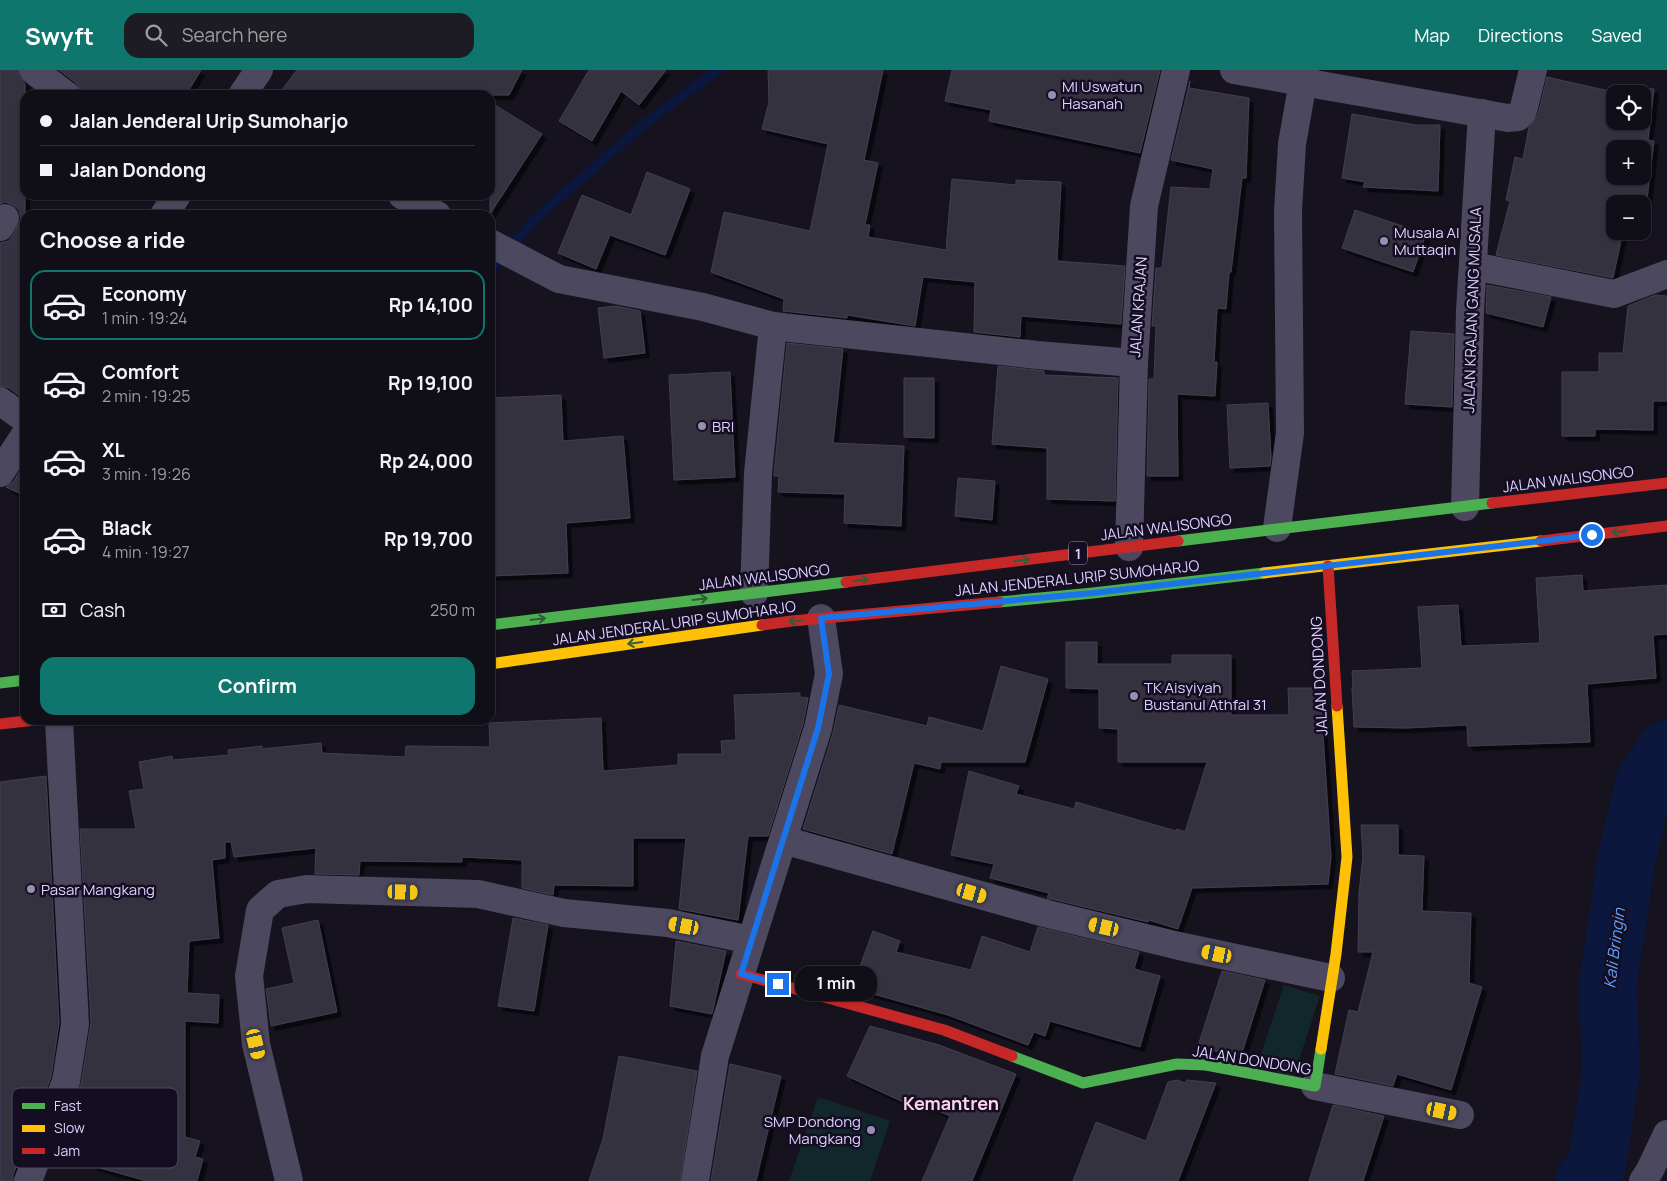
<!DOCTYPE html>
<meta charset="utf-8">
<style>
:root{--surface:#100e16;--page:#1e1c23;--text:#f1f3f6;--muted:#9c9ca1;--line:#302e35;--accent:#0f766e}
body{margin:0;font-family:Manrope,sans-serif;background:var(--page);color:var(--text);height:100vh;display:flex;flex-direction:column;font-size:19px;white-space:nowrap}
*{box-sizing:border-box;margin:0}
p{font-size:16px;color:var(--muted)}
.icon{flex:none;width:28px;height:28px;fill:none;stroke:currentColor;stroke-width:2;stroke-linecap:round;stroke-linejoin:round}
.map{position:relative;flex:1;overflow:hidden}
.side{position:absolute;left:20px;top:140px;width:475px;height:515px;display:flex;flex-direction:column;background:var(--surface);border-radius:15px;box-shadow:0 1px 4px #0004,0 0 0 1px var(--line)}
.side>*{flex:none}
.hud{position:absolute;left:20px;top:20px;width:475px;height:110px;border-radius:15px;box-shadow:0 1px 4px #0004,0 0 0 1px var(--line);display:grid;align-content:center;height:110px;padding:0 20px;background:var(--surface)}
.fabs{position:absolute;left:1606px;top:15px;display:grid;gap:10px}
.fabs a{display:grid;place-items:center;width:45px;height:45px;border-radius:10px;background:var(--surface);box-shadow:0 1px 4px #0004,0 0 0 1px var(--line);font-size:25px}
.end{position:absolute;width:22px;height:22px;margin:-11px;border:6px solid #1a73e8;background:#fff;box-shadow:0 0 0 2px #fff}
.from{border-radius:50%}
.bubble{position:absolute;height:35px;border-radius:15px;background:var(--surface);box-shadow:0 1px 4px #0004,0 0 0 1px var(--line);font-size:16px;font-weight:700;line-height:35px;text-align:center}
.car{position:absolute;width:15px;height:30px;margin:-15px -8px;border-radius:6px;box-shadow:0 0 4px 1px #0007;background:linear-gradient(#f5c518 24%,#345 0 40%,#f5c518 0 76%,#345 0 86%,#f5c518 0)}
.hud b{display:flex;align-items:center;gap:18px;height:48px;font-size:19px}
.hud b+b{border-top:1px solid var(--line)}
.hud i{width:12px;height:12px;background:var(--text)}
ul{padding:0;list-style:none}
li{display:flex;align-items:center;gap:15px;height:70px;margin:0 10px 8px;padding:0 10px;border:2px solid transparent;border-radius:15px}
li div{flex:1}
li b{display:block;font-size:19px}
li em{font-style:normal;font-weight:700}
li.on{border-color:var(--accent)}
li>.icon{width:45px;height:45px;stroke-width:1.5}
h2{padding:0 20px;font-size:22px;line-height:60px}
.pay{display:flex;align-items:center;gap:12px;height:55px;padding:0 20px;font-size:19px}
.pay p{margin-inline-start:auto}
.action{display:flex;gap:10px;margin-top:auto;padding:10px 20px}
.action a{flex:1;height:58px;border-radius:15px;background:var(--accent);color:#fff;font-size:20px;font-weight:700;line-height:58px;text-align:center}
header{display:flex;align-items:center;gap:30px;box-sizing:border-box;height:70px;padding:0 25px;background:var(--accent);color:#fff}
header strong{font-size:24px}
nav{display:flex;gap:28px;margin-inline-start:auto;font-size:18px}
.search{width:350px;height:45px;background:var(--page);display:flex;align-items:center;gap:12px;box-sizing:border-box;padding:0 18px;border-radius:15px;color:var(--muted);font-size:19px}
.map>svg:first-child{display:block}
</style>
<header>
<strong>Swyft</strong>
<div class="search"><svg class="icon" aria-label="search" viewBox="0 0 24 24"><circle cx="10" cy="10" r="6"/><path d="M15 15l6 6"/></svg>Search here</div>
<nav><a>Map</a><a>Directions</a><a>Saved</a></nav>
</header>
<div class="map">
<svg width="1667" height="1111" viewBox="0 0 1667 1111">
<defs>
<filter id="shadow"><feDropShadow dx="4.5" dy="4.5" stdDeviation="0" flood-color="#0009"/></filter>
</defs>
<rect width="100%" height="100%" fill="#16131e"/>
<g fill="#12272b">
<path d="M 1284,915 L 1320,926 L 1293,1008 L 1257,996 Z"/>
<path d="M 818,1027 L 890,1051 L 870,1111 L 789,1111 Z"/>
</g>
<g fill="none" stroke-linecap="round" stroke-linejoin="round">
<path stroke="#0b173d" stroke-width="10" d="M 490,201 L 534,150 L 643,55 L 718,0"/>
<path stroke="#0b173d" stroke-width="58" d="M 1584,1111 L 1597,1096 L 1611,1001 L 1608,913 L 1626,792 L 1644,713 L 1667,679"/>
</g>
<g fill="#363140" stroke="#443d52" fill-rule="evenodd" filter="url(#shadow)">
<path d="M 0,0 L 18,0 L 19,6 L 25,14 L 25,320 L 21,327 L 9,318 L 0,316 L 0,173 L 8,171 L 13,165 L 21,148 L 19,140 L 13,135 L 5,132 L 0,134 Z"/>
<path d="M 59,0 L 201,0 L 186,25 L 84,25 L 81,22 L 76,13 Z"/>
<path d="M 297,0 L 522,0 L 509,25 L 278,25 Z"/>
<path d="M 589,0 L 666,0 L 639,35 L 621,21 L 592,71 L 559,51 Z"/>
<path d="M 768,0 L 883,0 L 864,90 L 878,93 L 865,155 L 870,155 L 868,167 L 946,180 L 952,109 L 1016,115 L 1016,110 L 1061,112 L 1057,191 L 1125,196 L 1121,254 L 1021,246 L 1020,267 L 974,262 L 975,212 L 923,207 L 915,256 L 847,245 L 847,248 L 783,241 L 784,229 L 711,202 L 724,142 L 810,161 L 828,74 L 762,59 L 769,32 Z"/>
<path d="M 952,0 L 1160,0 L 1140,83 L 989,51 L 991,40 L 945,31 Z"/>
<path d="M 1547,7 L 1622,24 L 1623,16 L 1654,19 L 1648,70 L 1654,71 L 1645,146 L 1642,146 L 1642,134 L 1615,134 L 1615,161 L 1623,161 L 1613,208 L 1496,185 L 1510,131 L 1506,130 L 1515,87 L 1523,89 L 1529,57 L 1538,45 ZM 1615,24 L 1642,24 L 1642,51 L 1615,51 ZM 1615,79 L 1642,79 L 1642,106 L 1615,106 Z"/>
<path d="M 1190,11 L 1189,18 L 1249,28 L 1246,108 L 1242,108 L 1231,202 L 1229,202 L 1226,239 L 1217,238 L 1214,292 L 1217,292 L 1215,326 L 1177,324 L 1178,406 L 1147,406 L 1149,309 L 1154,309 L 1156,256 L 1152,256 L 1156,198 L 1162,198 L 1171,117 L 1210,119 L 1213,99 L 1171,90 Z"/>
<path d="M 490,32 L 542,64 L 490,144 Z"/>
<path d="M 1352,44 L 1416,55 L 1440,55 L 1438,121 L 1363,117 L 1365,112 L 1342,108 Z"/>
<path d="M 647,102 L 690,119 L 665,185 L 610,165 L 596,199 L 558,183 L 582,125 L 631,145 Z"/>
<path d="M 1355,140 L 1426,164 L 1413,202 L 1342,178 Z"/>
<path d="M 1487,215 L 1551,227 L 1543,257 L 1486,243 Z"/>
<path d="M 1655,225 L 1667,226 L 1667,331 L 1653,331 L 1653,360 L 1595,359 L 1595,366 L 1562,366 L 1562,302 L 1599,302 L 1599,283 L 1623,283 L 1628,236 Z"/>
<path d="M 616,236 L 640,241 L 645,283 L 604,288 L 598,238 Z"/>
<path d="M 1411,261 L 1454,264 L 1452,337 L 1405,334 Z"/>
<path d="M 787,273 L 843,279 L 833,373 L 904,376 L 901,456 L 844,453 L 845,424 L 778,422 L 779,406 L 774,406 L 774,404 Z"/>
<path d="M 998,296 L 1044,301 L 1044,305 L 1118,308 L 1115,431 L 1047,429 L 1047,378 L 992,374 Z"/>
<path d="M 730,302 L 735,407 L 674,410 L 669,305 Z"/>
<path d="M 904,308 L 934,308 L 934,368 L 904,367 Z"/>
<path d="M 561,325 L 563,371 L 623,366 L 630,448 L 566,453 L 568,503 L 490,506 L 490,328 Z"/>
<path d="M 1268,333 L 1271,387 L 1270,396 L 1230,398 L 1227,335 Z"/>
<path d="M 25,393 L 25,426 L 6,417 L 13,412 Z"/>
<path d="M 958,408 L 995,411 L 992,450 L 955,446 Z"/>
<path d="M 1582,505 L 1583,521 L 1667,515 L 1667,564 L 1653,565 L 1656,608 L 1587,614 L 1590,672 L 1468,676 L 1467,655 L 1406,658 L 1354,657 L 1352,618 L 1353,618 L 1352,601 L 1422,598 L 1418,537 L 1458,535 L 1461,576 L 1540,573 L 1536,508 Z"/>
<path d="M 1066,572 L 1097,572 L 1097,594 L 1172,594 L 1172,585 L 1231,585 L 1231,645 L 1289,645 L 1288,618 L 1320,618 L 1331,787 L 1328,814 L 1192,818 L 1178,859 L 1149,850 L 1148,852 L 1047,828 L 1049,823 L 990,808 L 994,794 L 951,785 L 969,701 L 1019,716 L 1016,724 L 1074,739 L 1076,732 L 1176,761 L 1177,759 L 1185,762 L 1207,692 L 1118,692 L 1118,659 L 1099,658 L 1099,619 L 1066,618 Z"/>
<path d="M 1001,596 L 1048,609 L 1025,692 L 941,692 L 940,699 L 914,693 L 892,784 L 803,759 L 833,663 L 839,635 L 927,656 L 929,647 L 983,661 Z"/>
<path d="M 800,623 L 800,627 L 808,628 L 803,654 L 768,766 L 748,766 L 738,850 L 679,839 L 686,768 L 633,768 L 633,816 L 554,815 L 553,825 L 522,818 L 522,790 L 462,787 L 462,792 L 360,791 L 359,805 L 315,804 L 316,778 L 234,787 L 231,772 L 225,772 L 225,788 L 212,790 L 219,868 L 189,871 L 187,923 L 219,925 L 218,953 L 185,951 L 185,1067 L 200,1071 L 195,1087 L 203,1089 L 197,1111 L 147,1111 L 93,1096 L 107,1044 L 71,1041 L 81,1014 L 91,953 L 80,759 L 136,759 L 129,721 L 144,719 L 139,692 L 172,686 L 173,690 L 229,685 L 228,680 L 262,676 L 262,679 L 321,673 L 322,683 L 405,687 L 406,676 L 490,677 L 489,653 L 601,648 L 603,701 L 678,695 L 678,684 L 722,684 L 721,671 L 736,670 L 734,625 Z"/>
<path d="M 46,706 L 59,953 L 51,1007 L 13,1105 L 13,1111 L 0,1111 L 0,712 Z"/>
<path d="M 1361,755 L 1398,755 L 1398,785 L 1424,786 L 1422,841 L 1471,843 L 1469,913 L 1482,917 L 1451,1020 L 1397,1004 L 1393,1016 L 1335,1004 L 1349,940 L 1358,942 L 1373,882 L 1358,882 L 1359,823 L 1363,786 Z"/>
<path d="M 513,848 L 548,855 L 534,941 L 498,936 Z"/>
<path d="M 318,850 L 337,942 L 271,956 L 266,919 L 294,913 L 282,858 Z"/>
<path d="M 1038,857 L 1139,882 L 1134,899 L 1160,906 L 1140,977 L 1050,951 L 1045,966 L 1034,962 L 1028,975 L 948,945 L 852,918 L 873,861 L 900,871 L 896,882 L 971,900 L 982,866 L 1030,882 Z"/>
<path d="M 676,871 L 726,881 L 712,944 L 670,936 Z"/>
<path d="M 1222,901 L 1265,910 L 1241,986 L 1209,980 L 1197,979 Z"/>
<path d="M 870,956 L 939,975 L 1016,1004 L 972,1111 L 922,1111 L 950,1046 L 905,1027 L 903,1032 L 847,1006 Z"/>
<path d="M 619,986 L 697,1001 L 680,1111 L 589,1111 L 603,1069 Z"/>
<path d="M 730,994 L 781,1006 L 756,1111 L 711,1111 Z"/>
<path d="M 1177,1010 L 1185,1013 L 1187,1010 L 1216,1013 L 1178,1111 L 1073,1111 L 1096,1052 L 1146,1071 L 1168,1012 Z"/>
<path d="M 1333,1035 L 1384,1046 L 1363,1111 L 1309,1111 Z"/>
</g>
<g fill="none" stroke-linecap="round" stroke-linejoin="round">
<g stroke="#4c485f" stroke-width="28">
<path d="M 33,0 L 66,25"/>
<path d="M 1234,0 L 1508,48 L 1518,47 L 1523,41 L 1533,0"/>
<path d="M 242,25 L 259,0"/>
<path d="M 402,125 L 437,145"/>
<path d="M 164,145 L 177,125"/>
<path d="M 0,157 L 5,148"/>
<path d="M 490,173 L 559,209 L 703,237 L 773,256 L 1037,285 L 1134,293"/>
<path d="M 1473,196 L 1614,224 L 1667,204"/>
<path d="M 0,331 L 25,349"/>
<path d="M 0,403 L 25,365"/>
<path d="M 1465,437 L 1470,241 L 1482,43"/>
<path d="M 1277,458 L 1290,363 L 1288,141 L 1292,74 L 1305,0"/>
<path d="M 1129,477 L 1134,293 L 1144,136 L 1176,0"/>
<path d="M 754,523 L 758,403 L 773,256"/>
<path d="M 783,770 L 1048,844 L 1179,876 L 1331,908"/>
<path d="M 1315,1016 L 1460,1045"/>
<path d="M 28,1111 L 66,1011 L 75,954 L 59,650"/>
<path d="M 289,1111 L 256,974 L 249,906 L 260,840 L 278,824 L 307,819 L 478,824 L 564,843 L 668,853 L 751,870"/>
<path d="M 695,1111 L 715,986 L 818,658 L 829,604 L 821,548"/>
<path d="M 1643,1111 L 1650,1100 L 1667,1064"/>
</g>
<g stroke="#4caf50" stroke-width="11">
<path d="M 1178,471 L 1492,433"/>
<path d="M 999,532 L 1093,523 L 1264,503"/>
<path d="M 490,555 L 846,512"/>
<path d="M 0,613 L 25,610"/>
<path d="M 1012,986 L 1083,1013 L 1177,994 L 1206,995 L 1315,1016 L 1321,979"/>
</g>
<g stroke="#ffc107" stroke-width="11">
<path d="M 1264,503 L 1541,471"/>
<path d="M 490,594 L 762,555"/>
<path d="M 1321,979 L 1336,884 L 1347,787 L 1337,636"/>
</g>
<g stroke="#c62828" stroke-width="11">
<path d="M 1492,433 L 1667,413"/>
<path d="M 1541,471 L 1667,456"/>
<path d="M 1328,496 L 1337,636"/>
<path d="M 846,512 L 1178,471"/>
<path d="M 762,555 L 792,551 L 999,532"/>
<path d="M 0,654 L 35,650"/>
<path d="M 741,904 L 944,960 L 1012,986"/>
</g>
</g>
<defs><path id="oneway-shaft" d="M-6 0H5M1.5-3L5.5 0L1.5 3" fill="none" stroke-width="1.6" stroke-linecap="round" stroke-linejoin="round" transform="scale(1.25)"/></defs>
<g stroke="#305e3a">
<use href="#oneway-shaft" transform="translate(1619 462) rotate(173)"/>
<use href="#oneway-shaft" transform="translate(1022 490) rotate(-7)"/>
<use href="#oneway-shaft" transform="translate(861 510) rotate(-7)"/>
<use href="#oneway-shaft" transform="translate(700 529) rotate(-7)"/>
<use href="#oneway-shaft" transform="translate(538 549) rotate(-7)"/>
<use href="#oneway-shaft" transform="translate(796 551) rotate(174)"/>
<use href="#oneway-shaft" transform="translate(635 573) rotate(172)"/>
</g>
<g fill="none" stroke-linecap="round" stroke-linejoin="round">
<path stroke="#1a73e8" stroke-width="6" d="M 778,914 L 741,904 L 818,658 L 829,604 L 821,548 L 1093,523 L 1592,465"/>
</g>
<g fill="#978eb0" stroke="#150e23" stroke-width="2">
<circle cx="1052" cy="25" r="5"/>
<circle cx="1384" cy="171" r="5"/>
<circle cx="702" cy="356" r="5"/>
<circle cx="1134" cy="626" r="5"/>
<circle cx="31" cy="819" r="5"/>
<circle cx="871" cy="1060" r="5"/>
</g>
<g text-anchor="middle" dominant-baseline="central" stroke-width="5" stroke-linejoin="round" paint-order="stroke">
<rect fill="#150e23" stroke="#a096bd" stroke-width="1" x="1069" y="471.5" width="18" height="23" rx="4"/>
<g font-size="14" font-weight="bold" fill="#dcd1ff">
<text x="1078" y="483">1</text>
</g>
<g font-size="15" fill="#dcd1ff" stroke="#150e23" text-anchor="start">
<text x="1062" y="16">MI Uswatun<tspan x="1062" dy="17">Hasanah</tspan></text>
<text x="1394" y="162">Musala Al<tspan x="1394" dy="17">Muttaqin</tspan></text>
<text x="712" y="356">BRI</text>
<text x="1144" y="617">TK Aisyiyah<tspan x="1144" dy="17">Bustanul Athfal 31</tspan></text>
<text x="41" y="819">Pasar Mangkang</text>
<text x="861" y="1051" text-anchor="end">SMP Dondong<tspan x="861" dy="17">Mangkang</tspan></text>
</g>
<g font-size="15" fill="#dcd1ff" stroke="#150e23">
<text transform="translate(1138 237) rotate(-86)">JALAN KRAJAN</text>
<text transform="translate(1472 240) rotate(-88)">JALAN KRAJAN GANG MUSALA</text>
<text transform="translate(1568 409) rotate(-7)">JALAN WALISONGO</text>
<text transform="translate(1166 457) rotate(-7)">JALAN WALISONGO</text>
<text transform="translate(764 507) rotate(-7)">JALAN WALISONGO</text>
<text transform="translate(1077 508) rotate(-6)">JALAN JENDERAL URIP SUMOHARJO</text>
<text transform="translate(674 553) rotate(-8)">JALAN JENDERAL URIP SUMOHARJO</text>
<text transform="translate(1319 606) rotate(-93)">JALAN DONDONG</text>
<text transform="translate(1252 990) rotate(9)">JALAN DONDONG</text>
</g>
<g font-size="16" font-style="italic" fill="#60a0fd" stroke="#150e23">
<text transform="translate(1614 878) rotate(-83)">Kali Bringin</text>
</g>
<g font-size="18" font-weight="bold" fill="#ffd3e9" stroke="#150e23">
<text x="951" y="1033">Kemantren</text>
</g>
</g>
<rect x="12" y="1018" width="166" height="80" rx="8" fill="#150e23" stroke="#514865" stroke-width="1"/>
<rect x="22" y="1033" width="23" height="6" fill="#4caf50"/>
<rect x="22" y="1055" width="23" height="7" fill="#ffc107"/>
<rect x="22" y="1078" width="23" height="6" fill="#c62828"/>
<g font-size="14" fill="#dcd1ff">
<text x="54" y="1041">Fast</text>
<text x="54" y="1063">Slow</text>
<text x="54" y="1086">Jam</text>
</g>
</svg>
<div class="fabs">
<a><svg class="icon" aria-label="locate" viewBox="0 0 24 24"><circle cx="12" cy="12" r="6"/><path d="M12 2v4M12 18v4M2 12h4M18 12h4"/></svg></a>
<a>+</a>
<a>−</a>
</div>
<i class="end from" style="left:1592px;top:465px"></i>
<i class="end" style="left:778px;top:914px"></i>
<div class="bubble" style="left:795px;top:896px;width:82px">1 min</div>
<i class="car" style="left:403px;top:822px;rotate:92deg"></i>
<i class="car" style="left:972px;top:823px;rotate:106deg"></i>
<i class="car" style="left:684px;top:856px;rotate:281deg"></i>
<i class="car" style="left:1104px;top:857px;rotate:283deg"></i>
<i class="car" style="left:1217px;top:884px;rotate:282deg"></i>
<i class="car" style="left:256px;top:974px;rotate:167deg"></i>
<i class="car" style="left:1442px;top:1041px;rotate:102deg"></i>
<div class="hud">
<b><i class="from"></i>Jalan Jenderal Urip Sumoharjo</b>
<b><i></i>Jalan Dondong</b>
</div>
<section class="side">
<h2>Choose a ride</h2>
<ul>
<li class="on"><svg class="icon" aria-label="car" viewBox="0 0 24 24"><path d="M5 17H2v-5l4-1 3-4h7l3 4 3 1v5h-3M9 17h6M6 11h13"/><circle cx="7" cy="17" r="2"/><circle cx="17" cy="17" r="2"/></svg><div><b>Economy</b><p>1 min · 19:24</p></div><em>Rp 14,100</em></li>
<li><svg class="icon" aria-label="car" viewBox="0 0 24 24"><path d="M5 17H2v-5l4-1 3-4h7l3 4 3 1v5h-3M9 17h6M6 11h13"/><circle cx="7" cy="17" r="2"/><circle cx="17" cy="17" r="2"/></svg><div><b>Comfort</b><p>2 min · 19:25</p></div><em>Rp 19,100</em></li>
<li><svg class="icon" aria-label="car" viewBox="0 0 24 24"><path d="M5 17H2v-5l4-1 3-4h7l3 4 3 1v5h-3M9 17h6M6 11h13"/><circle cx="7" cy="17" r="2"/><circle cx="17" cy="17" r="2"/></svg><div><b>XL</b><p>3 min · 19:26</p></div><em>Rp 24,000</em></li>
<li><svg class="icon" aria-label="car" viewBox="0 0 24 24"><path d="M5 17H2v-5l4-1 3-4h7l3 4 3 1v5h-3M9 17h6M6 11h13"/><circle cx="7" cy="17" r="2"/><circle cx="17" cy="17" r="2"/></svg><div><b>Black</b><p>4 min · 19:27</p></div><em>Rp 19,700</em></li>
</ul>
<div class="pay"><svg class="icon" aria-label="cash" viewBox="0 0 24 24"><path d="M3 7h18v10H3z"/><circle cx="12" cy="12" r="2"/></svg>Cash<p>250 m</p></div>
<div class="action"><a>Confirm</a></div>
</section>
</div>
